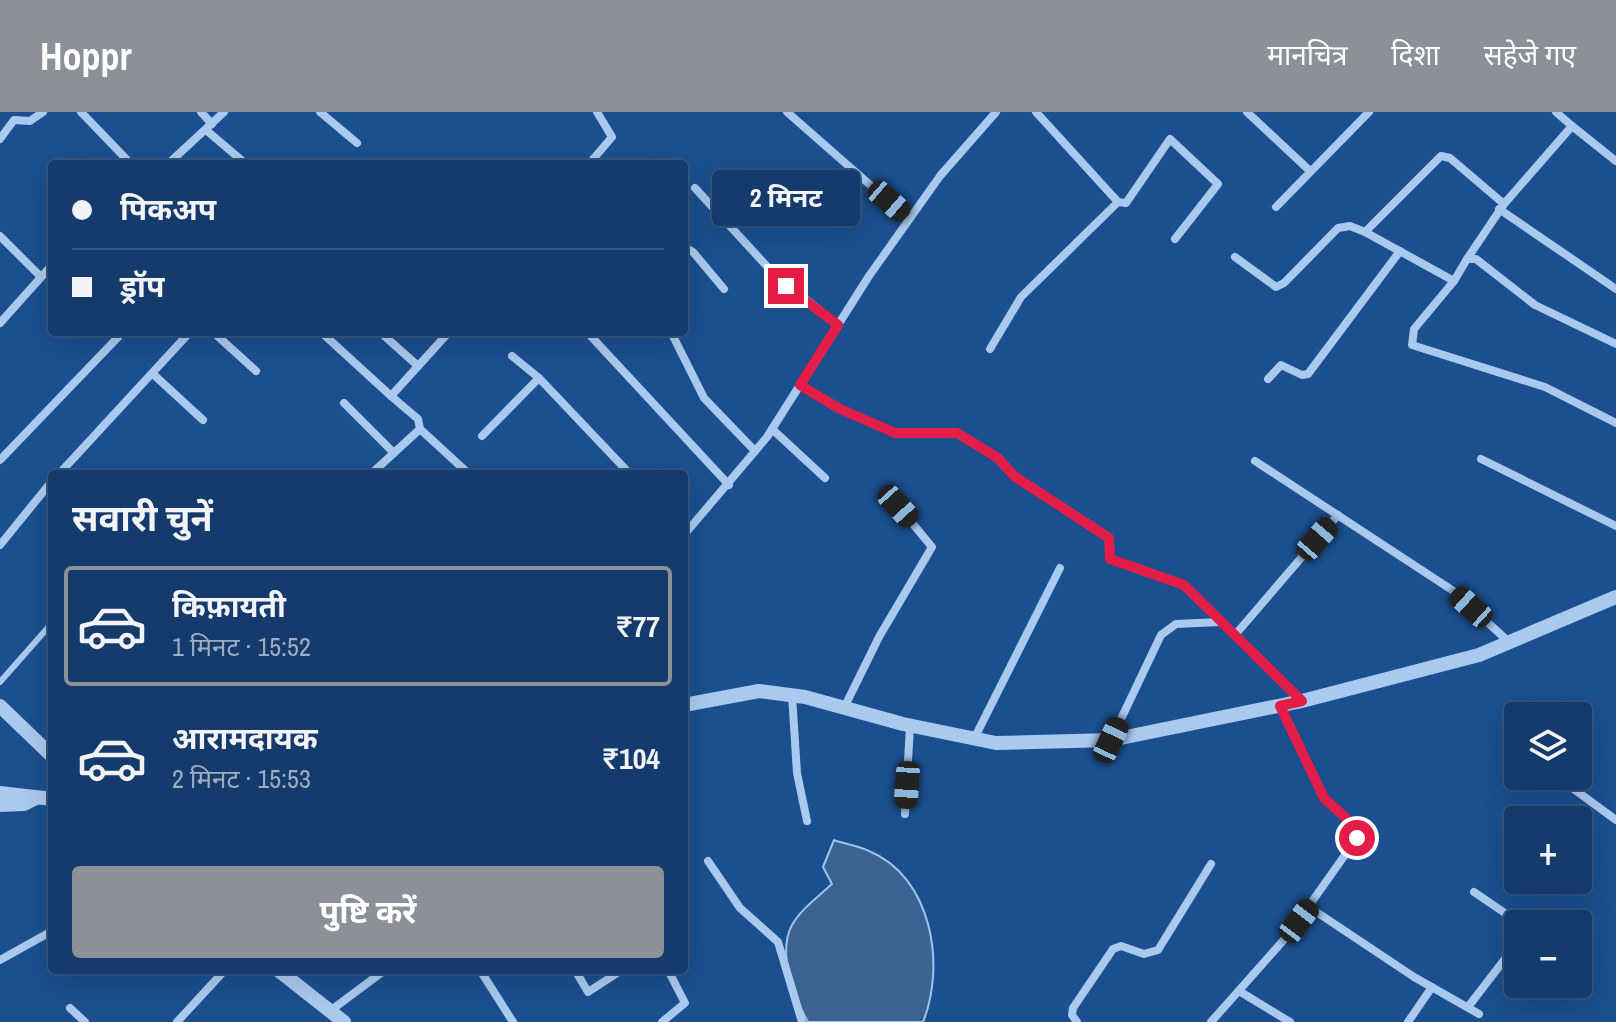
<!DOCTYPE html>
<html lang="hi">
<meta charset="utf-8">
<style>
:root{--surface:#143b6b;--page:#214673;--text:#f1f3f6;--muted:#9dadc1;--line:#33557e;--accent:#8c9099}
body{margin:0;font-family:"Archivo Narrow","Noto Sans Devanagari",sans-serif;background:var(--page);color:var(--text);height:100vh;display:flex;flex-direction:column;font-size:30px;white-space:nowrap}
*{box-sizing:border-box;margin:0}
p{font-size:26px;color:var(--muted)}
.icon{flex:none;width:44px;height:44px;fill:none;stroke:currentColor;stroke-width:2;stroke-linecap:round;stroke-linejoin:round}
.map{position:relative;flex:1;overflow:hidden}
.drawer{position:absolute;left:48px;top:358px;width:640px;height:504px;display:flex;flex-direction:column;background:var(--surface);border-radius:8px;box-shadow:0 8px 32px #0002,0 0 0 2px var(--line)}
.drawer>*{flex:none}
.guide{position:absolute;left:48px;top:48px;width:640px;height:176px;border-radius:8px;box-shadow:0 8px 32px #0002,0 0 0 2px var(--line);display:grid;align-content:center;height:176px;padding:0 24px;background:var(--surface)}
.controls{position:absolute;left:1504px;top:590px;display:grid;gap:16px}
.controls a{display:grid;place-items:center;width:88px;height:88px;border-radius:8px;background:var(--surface);box-shadow:0 8px 32px #0002,0 0 0 2px var(--line);font-size:40px}
.end{position:absolute;width:36px;height:36px;margin:-18px;border:10px solid #e11d48;background:#fff;box-shadow:0 0 0 4px #fff}
.from{border-radius:50%}
.bubble{position:absolute;height:56px;border-radius:8px;background:var(--surface);box-shadow:0 8px 32px #0002,0 0 0 2px var(--line);font-size:26px;font-weight:700;line-height:56px;text-align:center}
.car{position:absolute;width:24px;height:48px;margin:-24px -12px;border-radius:10px;box-shadow:0 0 6px 2px #0007;background:linear-gradient(#222 24%,#8ab4d8 0 40%,#222 0 76%,#8ab4d8 0 86%,#222 0)}
.guide b{display:flex;align-items:center;gap:28px;height:76px;font-size:30px}
.guide b+b{border-top:2px solid var(--line)}
.guide i{width:20px;height:20px;background:var(--text)}
ul{padding:0;list-style:none}
li{display:flex;align-items:center;gap:24px;height:120px;margin:0 16px 12px;padding:0 8px;border:4px solid transparent;border-radius:8px}
li div{flex:1}
li b{display:block;font-size:30px}
li em{font-style:normal;font-weight:700}
li.on{border-color:var(--accent)}
li>.icon{width:72px;height:72px;stroke-width:1.5}
h2{padding:0 24px;font-size:36px;line-height:96px}
.action{display:flex;gap:16px;margin-top:auto;padding:16px 24px}
.action a{flex:1;height:92px;border-radius:8px;background:var(--accent);color:#fff;font-size:32px;font-weight:700;line-height:92px;text-align:center}
header{display:flex;align-items:center;gap:48px;box-sizing:border-box;height:112px;padding:0 40px;background:var(--accent);color:#fff}
header strong{font-size:38px}
nav{display:flex;gap:44px;margin-inline-start:auto;font-size:28px}
.map>svg:first-child{display:block}
</style>
<header>
<strong>Hoppr</strong>
<nav><a>मानचित्र</a><a>दिशा</a><a>सहेजे गए</a></nav>
</header>
<div class="map">
<svg width="1616" height="910" viewBox="0 0 1616 910">
<rect width="100%" height="100%" fill="#1b4f8f"/>
<path fill="#3c6290" stroke="#9cc4f0" stroke-width="2" d="M 834,728 C 845,732 858,734 869,739 C 932,765 946,853 923,910 L 808,910 C 794,885 777,841 792,813 C 801,797 819,784 832,772 L 823,755 Z"/>
<g fill="none" stroke-linecap="round" stroke-linejoin="round">
<path stroke="#a9c9ee" stroke-width="6" d="M 0,570 L 52,511"/>
<g stroke="#a9c9ee" stroke-width="8">
<path d="M 81,0 L 131,52"/>
<path d="M 201,0 L 212,12"/>
<path d="M 320,0 L 357,31"/>
<path d="M 787,0 L 909,107"/>
<path d="M 1247,0 L 1310,59"/>
<path d="M 1572,14 L 1616,49"/>
<path d="M 206,18 L 246,52"/>
<path d="M 0,27 L 14,8 L 30,9 L 43,0"/>
<path d="M 168,52 L 224,0"/>
<path d="M 589,52 L 612,25 L 597,0"/>
<path d="M 695,76 L 774,162 L 838,213"/>
<path d="M 1118,90 L 1126,91 L 1170,27 L 1218,72 L 1175,127"/>
<path d="M 1276,95 L 1369,0"/>
<path d="M 1499,97 L 1616,177"/>
<path d="M 1365,120 L 1441,44 L 1450,46 L 1504,92"/>
<path d="M 0,124 L 41,165"/>
<path d="M 684,135 L 693,140 L 724,177"/>
<path d="M 1235,145 L 1276,175 L 1284,171 L 1338,116 L 1350,114 L 1365,120 L 1454,169 L 1414,217 L 1412,233 L 1545,275 L 1616,311"/>
<path d="M 1467,147 L 1504,92 L 1572,14 L 1556,0"/>
<path d="M 1454,169 L 1467,147 L 1476,147 L 1535,193 L 1616,232"/>
<path d="M 0,211 L 52,153"/>
<path d="M 213,220 L 256,259"/>
<path d="M 321,220 L 391,284"/>
<path d="M 380,220 L 418,254"/>
<path d="M 587,220 L 729,373"/>
<path d="M 671,220 L 704,286 L 755,339"/>
<path d="M 990,237 L 1021,185 L 1118,90 L 1036,0"/>
<path d="M 512,244 L 539,266 L 630,362"/>
<path d="M 153,262 L 203,308"/>
<path d="M 1268,267 L 1281,253 L 1302,263 L 1308,262 L 1400,139"/>
<path d="M 800,273 L 838,296 L 895,321 L 957,321 L 998,346 L 1014,364 L 1109,426 L 1110,447 L 1184,473 L 1301,589"/>
<path d="M 344,291 L 394,341"/>
<path d="M 420,317 L 469,362"/>
<path d="M 772,317 L 825,366"/>
<path d="M 482,324 L 539,266"/>
<path d="M 1481,347 L 1616,414"/>
<path d="M 0,348 L 123,220"/>
<path d="M 1255,349 L 1452,478 L 1509,530"/>
<path d="M 59,362 L 190,220"/>
<path d="M 371,362 L 420,317 L 418,307 L 391,284 L 449,220"/>
<path d="M 684,423 L 767,325 L 869,164 L 940,64 L 996,0"/>
<path d="M 0,433 L 52,369"/>
<path d="M 1235,523 L 1338,403"/>
<path d="M 792,583 L 797,661 L 807,709"/>
<path d="M 844,596 L 879,525 L 932,435 L 898,394"/>
<path d="M 974,627 L 1060,456"/>
<path d="M 1111,628 L 1161,523 L 1176,512 L 1220,510"/>
<path d="M 1556,664 L 1616,708"/>
<path d="M 905,702 L 910,614"/>
<path d="M 708,749 L 740,796 L 778,830 L 802,910"/>
<path d="M 1474,780 L 1521,812"/>
<path d="M 1309,795 L 1414,865 L 1479,902"/>
<path d="M 0,848 L 52,819"/>
<path d="M 480,858 L 513,910"/>
<path d="M 575,858 L 588,880 L 622,858"/>
<path d="M 1239,879 L 1290,910"/>
<path d="M 1468,895 L 1518,830"/>
<path d="M 70,896 L 85,910"/>
<path d="M 330,899 L 385,858"/>
<path d="M 177,910 L 225,858"/>
<path d="M 662,910 L 685,891 L 668,858"/>
<path d="M 1077,910 L 1072,903 L 1073,896 L 1113,837 L 1121,834 L 1144,842 L 1158,838 L 1211,752"/>
<path d="M 1211,910 L 1289,822 L 1357,726 L 1349,709 L 1324,686 L 1280,594"/>
<path d="M 1408,910 L 1432,875"/>
</g>
<g stroke="#a9c9ee" stroke-width="14">
<path d="M 684,593 L 759,579 L 805,585 L 903,612 L 996,631 L 1111,628 L 1302,589 L 1479,543 L 1616,485"/>
<path d="M 0,594 L 52,644"/>
<path d="M 0,681 L 52,687"/>
<path d="M 0,693 L 24,692 L 34,687"/>
<path d="M 278,858 L 344,910"/>
</g>
</g>
<g fill="none" stroke-linecap="round" stroke-linejoin="round">
<path stroke="#e11d48" stroke-width="10" d="M 786,174 L 838,213 L 800,273 L 838,296 L 895,321 L 957,321 L 998,346 L 1014,364 L 1109,426 L 1110,447 L 1184,473 L 1302,589 L 1280,594 L 1324,686 L 1349,709 L 1357,726"/>
</g>
</svg>
<div class="controls">
<a><svg class="icon" aria-label="layers" viewBox="0 0 24 24"><path d="M12 4l9 5-9 5-9-5zM3 14l9 5 9-5"/></svg></a>
<a>+</a>
<a>−</a>
</div>
<i class="end from" style="left:1357px;top:726px"></i>
<i class="end" style="left:786px;top:174px"></i>
<div class="bubble" style="left:712px;top:58px;width:148px">2 मिनट</div>
<i class="car" style="left:889px;top:89px;rotate:131deg"></i>
<i class="car" style="left:898px;top:394px;rotate:138deg"></i>
<i class="car" style="left:1317px;top:427px;rotate:41deg"></i>
<i class="car" style="left:1471px;top:495px;rotate:312deg"></i>
<i class="car" style="left:1111px;top:628px;rotate:25deg"></i>
<i class="car" style="left:907px;top:673px;rotate:184deg"></i>
<i class="car" style="left:1299px;top:809px;rotate:37deg"></i>
<div class="guide">
<b><i class="from"></i>पिकअप</b>
<b><i></i>ड्रॉप</b>
</div>
<section class="drawer">
<h2>सवारी चुनें</h2>
<ul>
<li class="on"><svg class="icon" aria-label="car" viewBox="0 0 24 24"><path d="M5 17H2v-5l4-1 3-4h7l3 4 3 1v5h-3M9 17h6M6 11h13"/><circle cx="7" cy="17" r="2"/><circle cx="17" cy="17" r="2"/></svg><div><b>किफ़ायती</b><p>1 मिनट · 15:52</p></div><em>₹77</em></li>
<li><svg class="icon" aria-label="car" viewBox="0 0 24 24"><path d="M5 17H2v-5l4-1 3-4h7l3 4 3 1v5h-3M9 17h6M6 11h13"/><circle cx="7" cy="17" r="2"/><circle cx="17" cy="17" r="2"/></svg><div><b>आरामदायक</b><p>2 मिनट · 15:53</p></div><em>₹104</em></li>
</ul>
<div class="action"><a>पुष्टि करें</a></div>
</section>
</div>
